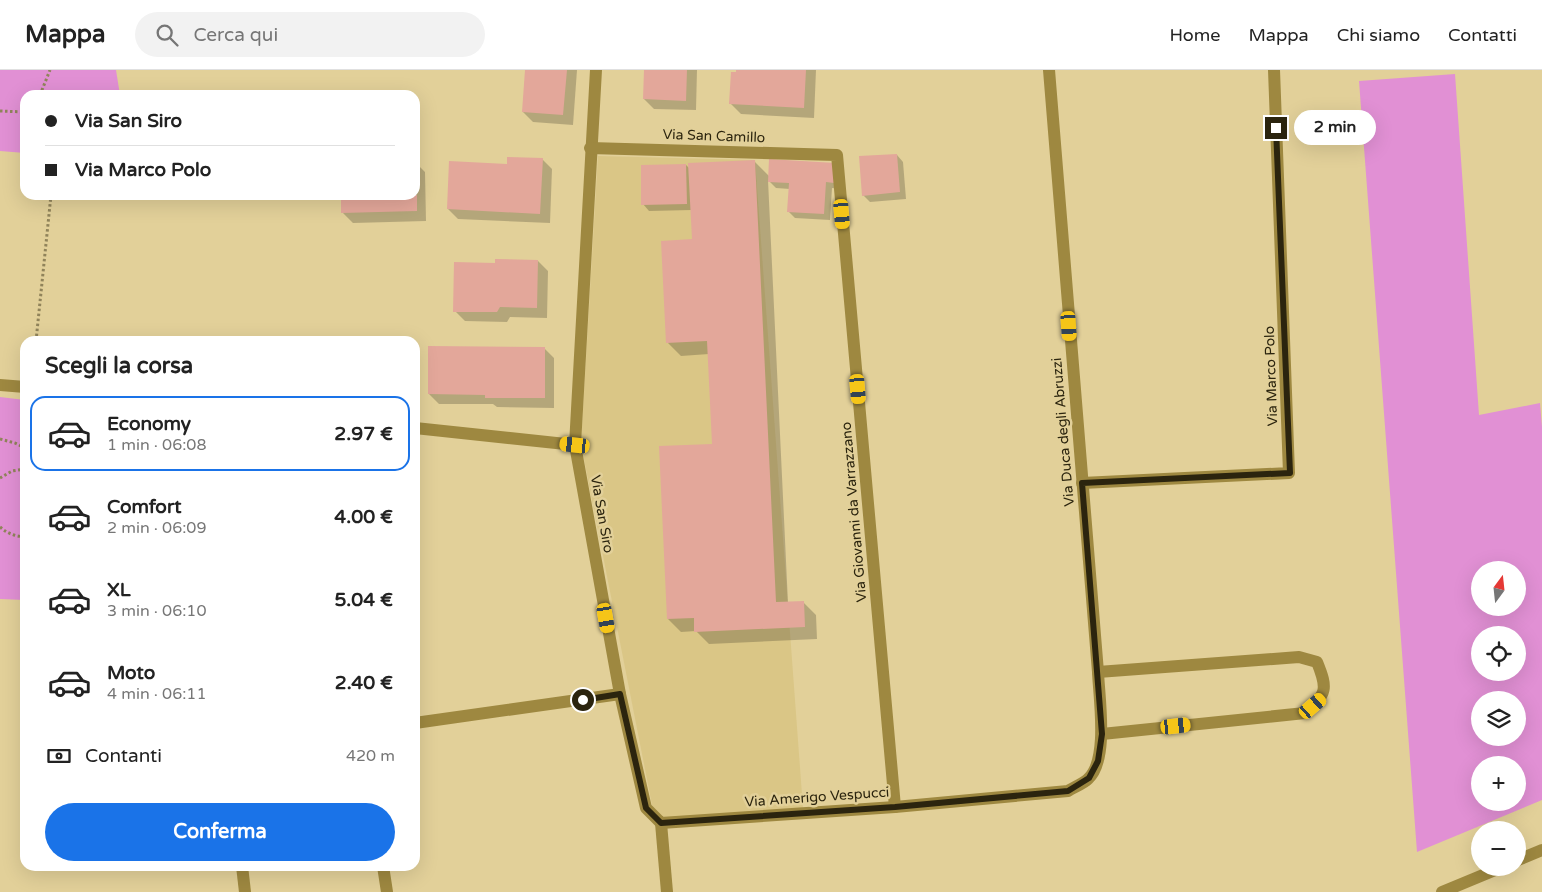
<!DOCTYPE html>
<html lang="it">
<meta charset="utf-8">
<style>
:root{--surface:#fff;--page:#f2f2f2;--text:#222;--muted:#767676;--line:#e0e0e0;--accent:#1a73e8}
body{margin:0;font-family:"Varela Round",sans-serif;background:var(--page);color:var(--text);height:100vh;display:flex;flex-direction:column;font-size:19px;white-space:nowrap}
*{box-sizing:border-box;margin:0}
p{font-size:16px;color:var(--muted)}
.icon{flex:none;width:28px;height:28px;fill:none;stroke:currentColor;stroke-width:2;stroke-linecap:round;stroke-linejoin:round}
.map{position:relative;flex:1;overflow:hidden}
.panel{position:absolute;left:20px;top:266px;width:400px;height:535px;display:flex;flex-direction:column;background:var(--surface);border-radius:15px;box-shadow:0 5px 20px #0002}
.panel>*{flex:none}
.banner{position:absolute;left:20px;top:20px;width:400px;height:110px;border-radius:15px;box-shadow:0 5px 20px #0002;display:grid;align-content:center;height:110px;padding:0 25px;background:var(--surface)}
.needle{width:32px;rotate:15deg}
.fabs{position:absolute;left:1471px;top:491px;display:grid;gap:10px}
.fabs a{display:grid;place-items:center;width:55px;height:55px;border-radius:50%;background:var(--surface);box-shadow:0 5px 20px #0002;font-size:25px}
.end{position:absolute;width:22px;height:22px;margin:-11px;border:6px solid #2b240e;background:#fff;box-shadow:0 0 0 2px #fff}
.from{border-radius:50%}
.bubble{position:absolute;height:35px;border-radius:18px;background:var(--surface);box-shadow:0 5px 20px #0002;font-size:16px;font-weight:800;line-height:35px;text-align:center}
.car{position:absolute;width:15px;height:30px;margin:-15px -8px;border-radius:6px;box-shadow:0 0 4px 1px #0007;background:linear-gradient(#f5c518 24%,#345 0 40%,#f5c518 0 76%,#345 0 86%,#f5c518 0)}
.banner b{display:flex;align-items:center;gap:18px;height:48px;font-size:19px}
.banner b+b{border-top:1px solid var(--line)}
.banner i{width:12px;height:12px;background:var(--text)}
ul{padding:0;list-style:none}
li{display:flex;align-items:center;gap:15px;height:75px;margin:0 10px 8px;padding:0 15px;border:2px solid transparent;border-radius:15px}
li div{flex:1}
li b{display:block;font-size:19px}
li em{font-style:normal;font-weight:800}
li.active{border-color:var(--accent)}
li>.icon{width:45px;height:45px;stroke-width:1.5}
h2{padding:0 25px;font-size:22px;line-height:60px}
.pay{display:flex;align-items:center;gap:12px;height:55px;padding:0 25px;font-size:19px}
.pay p{margin-inline-start:auto}
.primary-button{display:flex;gap:10px;margin-top:auto;padding:10px 25px}
.primary-button a{flex:1;height:58px;border-radius:30px;background:var(--accent);color:#fff;font-size:20px;font-weight:800;line-height:58px;text-align:center}
header{display:flex;align-items:center;gap:30px;box-sizing:border-box;height:70px;padding:0 25px;background:var(--surface);border-bottom:1px solid var(--line)}
header strong{font-size:24px}
nav{display:flex;gap:28px;margin-inline-start:auto;font-size:18px}
.search{width:350px;height:45px;background:var(--page);display:flex;align-items:center;gap:12px;box-sizing:border-box;padding:0 18px;border-radius:28px;color:var(--muted);font-size:19px}
.map>svg:first-child{display:block}
</style>
<header>
<strong>Mappa</strong>
<div class="search"><svg class="icon" aria-label="search" viewBox="0 0 24 24"><circle cx="10" cy="10" r="6"/><path d="M15 15l6 6"/></svg>Cerca qui</div>
<nav><a>Home</a><a>Mappa</a><a>Chi siamo</a><a>Contatti</a></nav>
</header>
<div class="map">
<svg width="1542" height="822" viewBox="0 0 1542 822">
<rect width="100%" height="100%" fill="#e2d099"/>
<path fill="#dac686" d="M 598,86 L 755,90 L 803,738 L 655,750 L 581,374 Z"/>
<g fill="#e190d4" fill-rule="evenodd">
<path d="M 0,0 L 116,0 L 120,25 L 25,25 L 25,83 L 0,81 Z"/>
<path d="M 1455,4 L 1479,345 L 1540,333 L 1542,357 L 1542,730 L 1417,782 L 1359,11 ZM 1480,500 L 1518,500 L 1518,538 L 1480,538 ZM 1480,565 L 1518,565 L 1518,602 L 1480,602 ZM 1480,630 L 1518,630 L 1518,668 L 1480,668 ZM 1480,695 L 1518,695 L 1518,732 L 1480,732 Z"/>
<path d="M 0,327 L 25,330 L 25,530 L 0,529 Z"/>
</g>
<g fill="#0003">
<path d="M 526,0 L 577,0 L 573,55 L 533,52 L 523,42 Z"/>
<path d="M 645,0 L 697,0 L 696,40 L 654,39 L 644,29 Z"/>
<path d="M 737,0 L 816,0 L 814,48 L 741,44 L 731,34 Z"/>
<path d="M 897,85 L 903,92 L 906,129 L 870,132 L 863,125 Z"/>
<path d="M 542,89 L 552,99 L 550,153 L 458,149 L 448,139 L 508,95 Z"/>
<path d="M 754,91 L 769,106 L 835,94 L 840,119 L 832,118 L 830,150 L 795,148 L 788,141 L 790,119 L 776,118 L 768,110 L 788,533 L 803,532 L 816,545 L 817,569 L 709,574 L 696,561 L 681,562 L 668,549 L 713,375 L 709,284 L 681,286 L 668,273 L 694,171 L 692,140 L 649,141 L 643,134 L 686,95 L 690,99 Z"/>
<path d="M 415,92 L 425,102 L 426,151 L 353,153 L 343,143 L 342,125 L 415,125 Z"/>
<path d="M 538,191 L 548,201 L 547,248 L 510,247 L 507,252 L 465,251 L 455,241 L 496,194 Z"/>
<path d="M 544,278 L 554,288 L 554,338 L 497,337 L 493,334 L 439,334 L 429,324 Z"/>
</g>
<g fill="#e3a79a">
<path d="M 525,0 L 567,0 L 563,45 L 522,42 Z"/>
<path d="M 644,0 L 687,0 L 686,31 L 643,29 Z"/>
<path d="M 736,0 L 806,0 L 804,38 L 729,34 L 731,2 L 736,2 Z"/>
<path d="M 897,84 L 900,122 L 862,126 L 859,86 Z"/>
<path d="M 507,87 L 543,88 L 540,144 L 447,139 L 449,91 L 507,94 Z"/>
<path d="M 769,89 L 835,93 L 834,113 L 826,112 L 824,144 L 787,142 L 789,113 L 768,112 Z"/>
<path d="M 755,90 L 776,532 L 804,531 L 805,557 L 694,562 L 694,548 L 667,549 L 659,376 L 712,374 L 707,271 L 666,273 L 661,171 L 692,169 L 688,93 Z"/>
<path d="M 686,94 L 687,134 L 641,135 L 641,95 Z"/>
<path d="M 341,125 L 417,125 L 417,141 L 341,143 Z"/>
<path d="M 495,189 L 538,190 L 537,238 L 500,237 L 497,242 L 453,242 L 454,192 L 495,193 Z"/>
<path d="M 428,276 L 545,277 L 545,328 L 485,328 L 485,325 L 428,324 Z"/>
</g>
<g fill="none" stroke-linecap="round" stroke-linejoin="round">
<g stroke="#90835a" stroke-width="3" stroke-dasharray="2.5 2.5" stroke-linecap="butt">
<path d="M 40,25 L 50,0"/>
<path d="M 0,41 L 25,42"/>
<path d="M 36,271 L 51,125"/>
<path d="M 0,369 L 15,373 L 25,378"/>
<path d="M 0,408 L 12,401 L 25,399"/>
<path d="M 0,457 C 8,464 15,466 25,467"/>
</g>
<g stroke="#9e8840" stroke-width="12">
<path d="M 1518,790 L 1542,780"/>
<path d="M 383,796 L 387,822"/>
<path d="M 1442,822 L 1500,798"/>
</g>
<g stroke="#9e8840" stroke-width="12">
<path d="M 596,0 L 575,375 L 620,624 L 646,738 L 661,753 L 895,737 L 1068,721 C 1074,717 1083,714 1088,709 C 1109,690 1099,628 1098,602 L 1049,0"/>
<path d="M 590,78 L 837,85 L 895,737"/>
<path d="M 0,315 L 25,317"/>
<path d="M 415,358 L 575,375"/>
<path d="M 1082,413 L 1289,403 L 1274,0"/>
<path d="M 1098,602 L 1299,587 L 1317,592 C 1328,619 1327,624 1305,643 L 1102,664"/>
<path d="M 415,653 L 620,624"/>
<path d="M 661,753 L 667,822"/>
<path d="M 242,796 L 245,822"/>
</g>
</g>
<g fill="none" stroke-linecap="round" stroke-linejoin="round">
<path stroke="#2b240e" stroke-width="6" d="M 583,630 L 620,624 L 646,738 L 661,753 L 895,737 L 1068,721 L 1089,708 L 1098,691 L 1102,664 L 1082,413 L 1290,403 L 1276,58"/>
</g>
<g text-anchor="middle" dominant-baseline="central" stroke-width="5" stroke-linejoin="round" paint-order="stroke">
<g font-size="14" fill="#2b240e" stroke="#e2d099">
<text transform="translate(714 66) rotate(2)">Via San Camillo</text>
<text transform="translate(1271 306) rotate(-92)">Via Marco Polo</text>
<text transform="translate(1063 362) rotate(-95)">Via Duca degli Abruzzi</text>
<text transform="translate(854 442) rotate(-95)">Via Giovanni da Varrazzano</text>
<text transform="translate(602 444) rotate(80)">Via San Siro</text>
<text transform="translate(817 727) rotate(-4)">Via Amerigo Vespucci</text>
</g>
</g>
</svg>
<div class="fabs">
<a><svg class="needle" viewBox="-14 -14 28 28"><path d="M0-13l5 13h-10z" fill="#e53935"/><path d="M0 13l5-13h-10z" fill="#767676"/></svg></a>
<a><svg class="icon" aria-label="locate" viewBox="0 0 24 24"><circle cx="12" cy="12" r="6"/><path d="M12 2v4M12 18v4M2 12h4M18 12h4"/></svg></a>
<a><svg class="icon" aria-label="layers" viewBox="0 0 24 24"><path d="M12 4l9 5-9 5-9-5zM3 14l9 5 9-5"/></svg></a>
<a>+</a>
<a>−</a>
</div>
<i class="end from" style="left:583px;top:630px"></i>
<i class="end" style="left:1276px;top:58px"></i>
<div class="bubble" style="left:1294px;top:40px;width:82px">2 min</div>
<i class="car" style="left:842px;top:144px;rotate:175deg"></i>
<i class="car" style="left:1069px;top:256px;rotate:176deg"></i>
<i class="car" style="left:858px;top:319px;rotate:175deg"></i>
<i class="car" style="left:575px;top:375px;rotate:276deg"></i>
<i class="car" style="left:606px;top:548px;rotate:170deg"></i>
<i class="car" style="left:1313px;top:636px;rotate:49deg"></i>
<i class="car" style="left:1176px;top:656px;rotate:84deg"></i>
<div class="banner">
<b><i class="from"></i>Via San Siro</b>
<b><i></i>Via Marco Polo</b>
</div>
<section class="panel">
<h2>Scegli la corsa</h2>
<ul>
<li class="active"><svg class="icon" aria-label="car" viewBox="0 0 24 24"><path d="M5 17H2v-5l4-1 3-4h7l3 4 3 1v5h-3M9 17h6M6 11h13"/><circle cx="7" cy="17" r="2"/><circle cx="17" cy="17" r="2"/></svg><div><b>Economy</b><p>1 min · 06:08</p></div><em>2.97 €</em></li>
<li><svg class="icon" aria-label="car" viewBox="0 0 24 24"><path d="M5 17H2v-5l4-1 3-4h7l3 4 3 1v5h-3M9 17h6M6 11h13"/><circle cx="7" cy="17" r="2"/><circle cx="17" cy="17" r="2"/></svg><div><b>Comfort</b><p>2 min · 06:09</p></div><em>4.00 €</em></li>
<li><svg class="icon" aria-label="car" viewBox="0 0 24 24"><path d="M5 17H2v-5l4-1 3-4h7l3 4 3 1v5h-3M9 17h6M6 11h13"/><circle cx="7" cy="17" r="2"/><circle cx="17" cy="17" r="2"/></svg><div><b>XL</b><p>3 min · 06:10</p></div><em>5.04 €</em></li>
<li><svg class="icon" aria-label="car" viewBox="0 0 24 24"><path d="M5 17H2v-5l4-1 3-4h7l3 4 3 1v5h-3M9 17h6M6 11h13"/><circle cx="7" cy="17" r="2"/><circle cx="17" cy="17" r="2"/></svg><div><b>Moto</b><p>4 min · 06:11</p></div><em>2.40 €</em></li>
</ul>
<div class="pay"><svg class="icon" aria-label="cash" viewBox="0 0 24 24"><path d="M3 7h18v10H3z"/><circle cx="12" cy="12" r="2"/></svg>Contanti<p>420 m</p></div>
<div class="primary-button"><a>Conferma</a></div>
</section>
</div>
